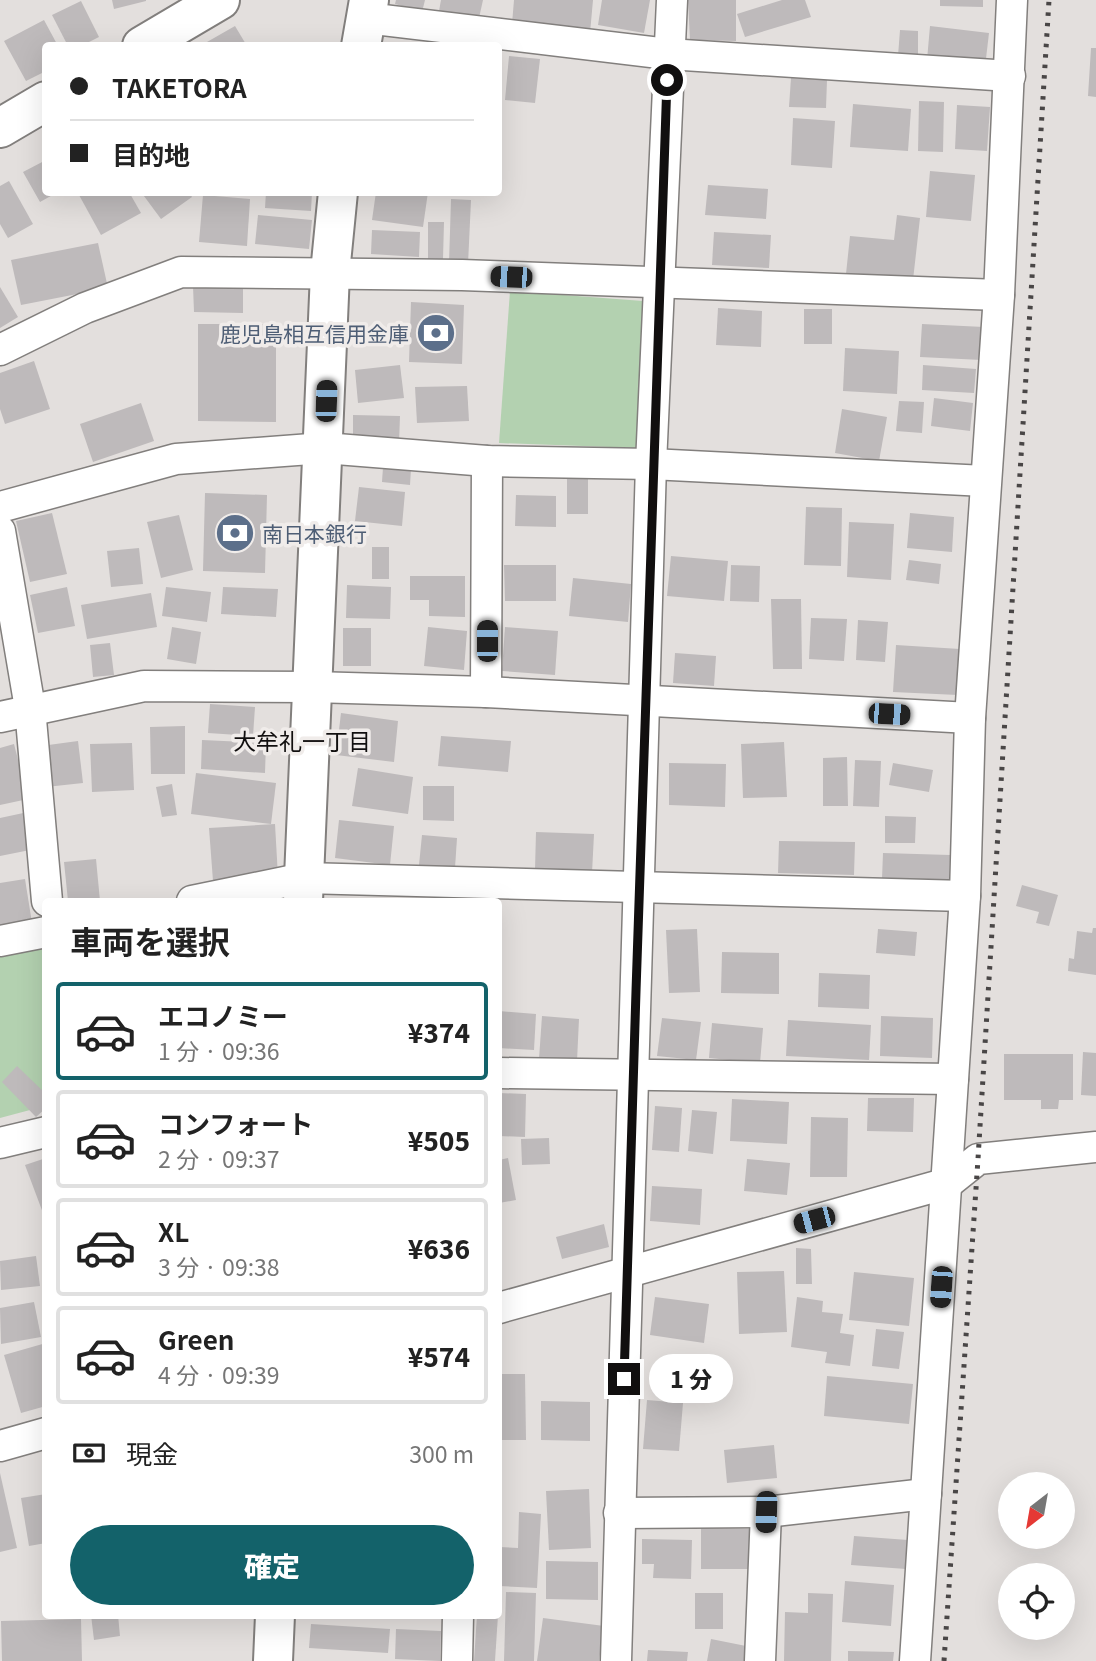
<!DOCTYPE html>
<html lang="ja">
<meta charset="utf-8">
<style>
:root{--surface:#fff;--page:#f2f2f2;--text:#222;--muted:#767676;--line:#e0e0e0;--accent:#13626a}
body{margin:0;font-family:Georgia,"Noto Sans JP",serif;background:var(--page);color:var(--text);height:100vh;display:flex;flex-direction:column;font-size:26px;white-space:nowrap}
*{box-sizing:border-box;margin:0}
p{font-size:23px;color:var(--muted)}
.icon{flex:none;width:38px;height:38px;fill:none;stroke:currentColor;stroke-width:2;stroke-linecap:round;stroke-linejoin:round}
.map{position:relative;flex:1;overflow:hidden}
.sheet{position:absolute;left:42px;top:898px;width:460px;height:721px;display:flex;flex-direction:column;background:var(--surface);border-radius:7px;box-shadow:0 7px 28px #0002}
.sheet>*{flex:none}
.top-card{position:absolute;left:42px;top:42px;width:460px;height:154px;border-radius:7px;box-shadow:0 7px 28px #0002;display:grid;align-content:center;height:154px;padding:0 28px;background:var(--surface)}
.needle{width:46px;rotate:211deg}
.tools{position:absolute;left:998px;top:1472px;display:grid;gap:14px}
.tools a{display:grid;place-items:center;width:77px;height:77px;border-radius:50%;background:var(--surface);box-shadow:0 7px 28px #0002;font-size:35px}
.end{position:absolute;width:32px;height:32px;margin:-16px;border:9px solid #110f0f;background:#fff;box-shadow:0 0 0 4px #fff}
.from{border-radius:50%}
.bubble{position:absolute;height:49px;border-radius:24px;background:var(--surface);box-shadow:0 7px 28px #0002;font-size:23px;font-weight:800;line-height:49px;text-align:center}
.car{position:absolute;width:21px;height:42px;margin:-21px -10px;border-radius:9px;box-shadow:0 0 5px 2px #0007;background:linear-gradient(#222 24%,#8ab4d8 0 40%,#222 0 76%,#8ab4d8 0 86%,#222 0)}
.top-card b{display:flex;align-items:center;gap:24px;height:66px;font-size:26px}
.top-card b+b{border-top:2px solid var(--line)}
.top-card i{width:18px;height:18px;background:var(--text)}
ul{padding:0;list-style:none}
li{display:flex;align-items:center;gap:21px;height:98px;margin:0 14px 10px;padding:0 14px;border:4px solid var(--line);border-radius:7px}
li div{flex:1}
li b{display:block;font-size:26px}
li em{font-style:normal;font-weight:800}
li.selected{border-color:var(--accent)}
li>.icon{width:63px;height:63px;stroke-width:1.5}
h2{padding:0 28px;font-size:32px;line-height:84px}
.pay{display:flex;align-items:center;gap:18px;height:77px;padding:0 28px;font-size:26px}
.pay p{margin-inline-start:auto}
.button{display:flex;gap:14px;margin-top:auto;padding:14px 28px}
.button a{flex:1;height:80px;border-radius:42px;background:var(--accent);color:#fff;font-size:28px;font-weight:800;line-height:80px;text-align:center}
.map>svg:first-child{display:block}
</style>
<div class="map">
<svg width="1096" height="1661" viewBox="0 0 1096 1661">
<rect width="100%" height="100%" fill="#e3dfdd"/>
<g fill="#b3d1b0">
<path d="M 510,291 L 643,301 L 637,448 L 499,443 Z"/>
<path d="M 45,947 L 45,1106 L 0,1118 L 0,955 Z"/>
</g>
<g fill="#bebabb">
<path d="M 112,0 L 146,0 L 146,1 L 114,9 Z"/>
<path d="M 396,0 L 425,0 L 422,12 L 395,4 Z"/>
<path d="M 441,0 L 483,0 L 479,18 L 439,11 Z"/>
<path d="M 514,0 L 593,0 L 590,33 L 512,24 Z"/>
<path d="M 602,0 L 650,0 L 644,33 L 598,25 Z"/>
<path d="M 688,0 L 736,0 L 736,41 L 690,40 Z"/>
<path d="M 782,0 L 805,0 L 811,17 L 745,37 L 737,14 Z"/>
<path d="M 940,0 L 983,0 L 983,7 L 940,6 Z"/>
<path d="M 81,1 L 99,37 L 81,46 L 68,46 L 52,15 Z"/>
<path d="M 44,20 L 58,46 L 46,46 L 46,71 L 26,81 L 4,41 Z"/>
<path d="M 235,26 L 247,46 L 200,46 Z"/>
<path d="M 930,26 L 989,33 L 985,67 L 927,60 Z"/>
<path d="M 900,30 L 918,31 L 918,57 L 898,56 Z"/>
<path d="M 1091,48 L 1096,48 L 1096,97 L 1088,96 Z"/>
<path d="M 509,56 L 540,59 L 535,103 L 505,100 Z"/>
<path d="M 791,78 L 827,80 L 826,108 L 789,107 Z"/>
<path d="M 919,101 L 944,102 L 943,152 L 918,151 Z"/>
<path d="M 853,104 L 911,109 L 908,151 L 850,147 Z"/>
<path d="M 957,105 L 990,107 L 987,151 L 955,149 Z"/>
<path d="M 793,118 L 835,121 L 832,168 L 791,165 Z"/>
<path d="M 46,160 L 46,192 L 58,192 L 40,202 L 23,172 Z"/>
<path d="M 930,171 L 975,175 L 971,221 L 926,217 Z"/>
<path d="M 9,181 L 33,224 L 8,238 L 0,224 L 0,186 Z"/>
<path d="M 708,185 L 768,189 L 766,219 L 705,215 Z"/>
<path d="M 84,192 L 129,192 L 141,213 L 101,235 L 79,195 Z"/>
<path d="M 141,192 L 189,192 L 192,197 L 161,219 Z"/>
<path d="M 266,192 L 312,192 L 311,211 L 265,208 Z"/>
<path d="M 376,192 L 428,192 L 423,227 L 372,220 Z"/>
<path d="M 203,195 L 250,199 L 247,246 L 199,242 Z"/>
<path d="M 451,199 L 471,200 L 468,264 L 449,263 Z"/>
<path d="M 258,215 L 312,220 L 309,249 L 255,244 Z"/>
<path d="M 897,215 L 920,218 L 913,280 L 846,274 L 850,236 L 894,240 Z"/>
<path d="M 428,222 L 444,222 L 443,259 L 428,259 Z"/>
<path d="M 372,230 L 420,232 L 419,257 L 371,254 Z"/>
<path d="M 714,232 L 771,235 L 769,268 L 712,265 Z"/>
<path d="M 98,243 L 108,288 L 21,305 L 11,260 Z"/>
<path d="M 193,286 L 243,286 L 243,313 L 194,312 Z"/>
<path d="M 0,287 L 18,317 L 0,328 Z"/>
<path d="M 411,302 L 464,305 L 462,364 L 409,362 Z"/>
<path d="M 718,308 L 762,311 L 761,347 L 716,345 Z"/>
<rect x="804" y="309" width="28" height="35"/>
<path d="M 198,324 L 276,324 L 276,422 L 198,421 Z"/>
<path d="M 922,324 L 984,327 L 982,360 L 920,357 Z"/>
<path d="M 845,348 L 899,351 L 897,394 L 843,391 Z"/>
<path d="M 34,361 L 50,409 L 5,424 L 0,409 L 0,373 Z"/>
<path d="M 400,365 L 404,398 L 358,403 L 355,370 Z"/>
<path d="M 923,365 L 976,369 L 974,393 L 922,390 Z"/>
<path d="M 467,386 L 469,421 L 417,423 L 415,387 Z"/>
<path d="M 934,398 L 973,403 L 970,431 L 931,426 Z"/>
<path d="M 899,401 L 924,402 L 922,433 L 896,431 Z"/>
<path d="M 141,403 L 154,441 L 93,462 L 80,424 Z"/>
<path d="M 842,409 L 887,417 L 879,461 L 835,453 Z"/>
<path d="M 353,415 L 400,416 L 399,443 L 353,442 Z"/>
<path d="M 383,467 L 411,469 L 410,485 L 382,482 Z"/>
<rect x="567" y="475" width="21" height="39"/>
<path d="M 359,487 L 405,492 L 402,526 L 355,521 Z"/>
<path d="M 205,493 L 267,495 L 265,573 L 203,571 Z"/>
<path d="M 516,495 L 556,496 L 556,527 L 515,526 Z"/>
<path d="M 806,507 L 842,508 L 841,566 L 804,565 Z"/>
<path d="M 52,513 L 67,574 L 30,582 L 16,521 Z"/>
<path d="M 910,513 L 954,517 L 952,552 L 907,548 Z"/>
<path d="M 179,515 L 193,570 L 161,578 L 147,522 Z"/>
<path d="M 849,522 L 894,524 L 891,580 L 847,577 Z"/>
<rect x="372" y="547" width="17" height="32"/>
<path d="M 139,548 L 143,584 L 111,587 L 107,551 Z"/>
<path d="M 671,556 L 728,561 L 724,601 L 667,596 Z"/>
<path d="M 909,560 L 941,564 L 939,584 L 906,580 Z"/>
<path d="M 504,565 L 556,565 L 556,601 L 505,601 Z"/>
<path d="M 731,565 L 760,566 L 759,602 L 730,601 Z"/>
<path d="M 410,576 L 465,576 L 465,617 L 429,616 L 429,600 L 410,600 Z"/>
<path d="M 573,578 L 631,584 L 628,622 L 569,616 Z"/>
<path d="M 347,585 L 391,587 L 390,619 L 346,618 Z"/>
<path d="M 67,587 L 75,626 L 38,633 L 30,595 Z"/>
<path d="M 166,587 L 211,592 L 207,622 L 162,616 Z"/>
<path d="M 223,587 L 278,589 L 276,617 L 221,614 Z"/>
<path d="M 151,593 L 157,627 L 87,639 L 81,605 Z"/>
<path d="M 771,599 L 801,599 L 802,669 L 773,669 Z"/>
<path d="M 811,618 L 847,619 L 844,661 L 809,659 Z"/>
<path d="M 858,620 L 888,622 L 885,662 L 856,660 Z"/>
<path d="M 172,627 L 201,632 L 196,664 L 167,659 Z"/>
<path d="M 428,627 L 467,631 L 464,670 L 424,666 Z"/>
<path d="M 505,627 L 558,631 L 555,675 L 502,671 Z"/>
<rect x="343" y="628" width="28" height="38"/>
<path d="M 110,643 L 114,675 L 93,677 L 90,645 Z"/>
<path d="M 896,645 L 960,649 L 958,695 L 893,692 Z"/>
<path d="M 675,653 L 716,656 L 714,686 L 673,683 Z"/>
<path d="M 210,704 L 255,707 L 253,736 L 208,733 Z"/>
<path d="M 341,713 L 398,721 L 394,762 L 336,755 Z"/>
<path d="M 185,726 L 185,774 L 151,774 L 150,727 Z"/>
<path d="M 441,736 L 511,741 L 508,772 L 438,766 Z"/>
<path d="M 202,740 L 266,743 L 265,773 L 201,769 Z"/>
<path d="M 78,741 L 83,783 L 46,787 L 41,746 Z"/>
<path d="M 784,742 L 787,797 L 743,798 L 741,744 Z"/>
<path d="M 132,743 L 134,790 L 92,792 L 90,744 Z"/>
<path d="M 14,744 L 28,799 L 0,805 L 0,748 Z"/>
<path d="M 847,757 L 848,806 L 823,806 L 823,758 Z"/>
<path d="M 855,760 L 881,761 L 879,807 L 853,806 Z"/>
<path d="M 669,763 L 726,764 L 725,807 L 669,805 Z"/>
<path d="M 893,763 L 933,770 L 929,792 L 889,785 Z"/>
<path d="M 358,768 L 413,777 L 408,814 L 352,806 Z"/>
<path d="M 196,773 L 276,783 L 271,824 L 191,814 Z"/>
<path d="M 172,784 L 177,815 L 162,817 L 156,787 Z"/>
<path d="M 423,786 L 454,786 L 454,821 L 423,820 Z"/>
<path d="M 28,812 L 35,849 L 0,856 L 0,818 Z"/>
<path d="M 885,816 L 916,817 L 915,843 L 885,843 Z"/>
<path d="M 339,820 L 394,826 L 390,865 L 335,858 Z"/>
<path d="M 275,824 L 278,877 L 213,881 L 209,828 Z"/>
<path d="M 536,832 L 594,834 L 592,873 L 535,870 Z"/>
<path d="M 422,835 L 457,838 L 455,868 L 419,865 Z"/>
<path d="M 779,841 L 855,842 L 854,875 L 778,873 Z"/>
<path d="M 883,853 L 950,855 L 949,882 L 882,879 Z"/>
<path d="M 96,859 L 100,901 L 68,901 L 64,862 Z"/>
<path d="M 25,879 L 32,923 L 0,928 L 0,883 Z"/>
<path d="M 1022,885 L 1058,895 L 1049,926 L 1036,923 L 1039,912 L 1016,906 Z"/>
<path d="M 1093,928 L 1096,928 L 1096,975 L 1068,971 L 1069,958 L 1074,959 L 1077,931 L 1092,933 Z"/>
<path d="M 697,929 L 700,992 L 669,993 L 666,930 Z"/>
<path d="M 878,929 L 917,932 L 915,956 L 876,953 Z"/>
<path d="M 722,952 L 779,953 L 779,994 L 721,993 Z"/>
<path d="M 819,973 L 870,975 L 869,1009 L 818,1007 Z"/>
<path d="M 499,1011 L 536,1014 L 534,1050 L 499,1048 Z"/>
<path d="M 542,1016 L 579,1019 L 577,1061 L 539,1059 Z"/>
<path d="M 881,1016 L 933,1018 L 932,1058 L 880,1056 Z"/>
<path d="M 662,1018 L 701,1022 L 696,1060 L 657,1056 Z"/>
<path d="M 788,1020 L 871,1025 L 869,1060 L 786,1056 Z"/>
<path d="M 712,1023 L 763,1028 L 760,1063 L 709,1058 Z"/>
<path d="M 1083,1052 L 1096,1053 L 1096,1096 L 1081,1095 Z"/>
<path d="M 1004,1054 L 1073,1054 L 1073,1100 L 1059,1100 L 1058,1109 L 1041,1109 L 1041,1100 L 1004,1100 Z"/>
<path d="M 17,1066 L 46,1094 L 46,1108 L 36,1117 L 2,1082 Z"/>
<path d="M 499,1093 L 526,1094 L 525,1137 L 499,1136 Z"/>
<path d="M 868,1098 L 914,1098 L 913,1132 L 867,1131 Z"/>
<path d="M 732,1099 L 789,1102 L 787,1144 L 730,1141 Z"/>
<path d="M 655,1106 L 682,1108 L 679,1152 L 652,1150 Z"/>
<path d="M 692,1110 L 717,1112 L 713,1154 L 688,1151 Z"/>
<path d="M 811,1117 L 848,1118 L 847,1177 L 810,1177 Z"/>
<path d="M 549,1138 L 550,1164 L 522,1165 L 521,1139 Z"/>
<path d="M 46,1158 L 46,1212 L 43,1213 L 25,1165 Z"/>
<path d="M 508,1158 L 516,1200 L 499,1203 L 499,1160 Z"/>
<path d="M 747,1159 L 790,1163 L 787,1195 L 744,1191 Z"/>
<path d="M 652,1186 L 702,1189 L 700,1225 L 650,1221 Z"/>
<path d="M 604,1224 L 609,1247 L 562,1259 L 556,1237 Z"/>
<path d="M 796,1248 L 811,1249 L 812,1284 L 796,1284 Z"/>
<path d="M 36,1256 L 40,1286 L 1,1290 L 0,1261 Z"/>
<path d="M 784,1271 L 787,1332 L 739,1334 L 737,1272 Z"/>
<path d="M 854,1272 L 914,1278 L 909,1326 L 849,1320 Z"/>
<path d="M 655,1297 L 709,1304 L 704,1343 L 650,1335 Z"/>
<path d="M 797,1297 L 823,1301 L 822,1312 L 843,1314 L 840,1333 L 854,1335 L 850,1366 L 825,1363 L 827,1352 L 791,1347 Z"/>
<path d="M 34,1302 L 41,1337 L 1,1344 L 0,1308 Z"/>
<path d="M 876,1329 L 904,1332 L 899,1369 L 872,1366 Z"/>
<path d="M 46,1343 L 46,1406 L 21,1413 L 4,1355 Z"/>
<path d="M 499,1374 L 525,1374 L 526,1440 L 499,1440 Z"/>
<path d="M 827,1376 L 913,1384 L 909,1424 L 824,1416 Z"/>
<path d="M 647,1400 L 683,1403 L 679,1451 L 643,1449 Z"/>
<path d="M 541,1401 L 590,1402 L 590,1441 L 541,1440 Z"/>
<path d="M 774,1445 L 777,1478 L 727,1483 L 724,1450 Z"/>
<path d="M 0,1473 L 17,1548 L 0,1552 Z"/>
<path d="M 589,1489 L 591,1548 L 549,1550 L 546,1491 Z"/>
<path d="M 46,1494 L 46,1543 L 29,1546 L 21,1498 Z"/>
<path d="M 519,1512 L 541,1514 L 537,1588 L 499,1586 L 499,1547 L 518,1548 Z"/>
<path d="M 701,1528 L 749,1529 L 749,1569 L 701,1569 Z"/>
<path d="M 854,1536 L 908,1540 L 906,1569 L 851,1565 Z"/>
<path d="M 642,1539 L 692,1540 L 691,1579 L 653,1578 L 654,1564 L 642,1564 Z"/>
<path d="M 546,1561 L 598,1562 L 598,1600 L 546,1599 Z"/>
<path d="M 845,1581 L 894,1585 L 891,1626 L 842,1622 Z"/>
<path d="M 506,1592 L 536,1593 L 534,1661 L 504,1661 Z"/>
<rect x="695" y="1593" width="28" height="36"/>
<path d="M 808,1593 L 833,1594 L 831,1661 L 784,1661 L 785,1612 L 808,1613 Z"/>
<path d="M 91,1615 L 118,1615 L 120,1636 L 94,1640 Z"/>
<path d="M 360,1615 L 389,1615 L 388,1619 L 360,1617 Z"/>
<path d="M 477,1615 L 498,1615 L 495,1661 L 474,1661 Z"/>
<path d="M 543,1618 L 604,1626 L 599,1661 L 537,1661 Z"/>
<path d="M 81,1619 L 82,1661 L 2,1661 L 1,1621 Z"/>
<path d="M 311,1624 L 390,1629 L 388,1653 L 309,1648 Z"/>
<path d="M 396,1629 L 441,1631 L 440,1661 L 395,1659 Z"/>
<path d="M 711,1639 L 746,1646 L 744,1661 L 707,1661 Z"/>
<path d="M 648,1650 L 688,1652 L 687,1661 L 647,1661 Z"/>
<path d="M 848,1651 L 894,1652 L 893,1661 L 848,1661 Z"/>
</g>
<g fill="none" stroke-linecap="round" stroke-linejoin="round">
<g stroke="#827f7d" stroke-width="33">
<g id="minor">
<path d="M 366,18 L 668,54 L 1010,76"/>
<path d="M 0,350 L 85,308 L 181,272 L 462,275 L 999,295"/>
<path d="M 0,507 L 176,459 L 324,448 L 487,461 L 651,464 L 985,481"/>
<path d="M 0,531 L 30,708 L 47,901"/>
<path d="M 486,692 L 487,461"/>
<path d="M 0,717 L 144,686 L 313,687 L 486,692 L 970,718"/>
<path d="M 192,901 L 304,878 L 965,896"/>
<path d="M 0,941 L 46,932"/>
<path d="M 499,1073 L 953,1079"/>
<path d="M 0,1143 L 46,1132"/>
<path d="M 499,1308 L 948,1183 L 978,1159 L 1096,1147"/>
<path d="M 0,1446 L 46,1433"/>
<path d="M 619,1513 L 766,1512 L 926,1494"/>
<path d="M 457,1661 L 458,1615"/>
<path d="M 616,1661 L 651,464 L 672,0"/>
<path d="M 760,1661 L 766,1512"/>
<path d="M 915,1661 L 965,896 L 970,718 L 999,295 L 1012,0"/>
</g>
</g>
<g stroke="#827f7d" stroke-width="42">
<g id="tertiary">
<path d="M 142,46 L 220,0"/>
<path d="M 361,46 L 369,0"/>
<path d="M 0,128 L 46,101"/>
<path d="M 303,901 L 330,273 L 338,192"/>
<path d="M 273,1661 L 275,1615"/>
</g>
</g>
<use href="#minor" stroke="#fff" stroke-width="30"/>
<use href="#tertiary" stroke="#fff" stroke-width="38"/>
<path stroke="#494646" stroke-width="5" stroke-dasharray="3.5 7" stroke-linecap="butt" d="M 944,1661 L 978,1159 L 1049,0"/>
</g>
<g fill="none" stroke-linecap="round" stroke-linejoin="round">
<path stroke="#110f0f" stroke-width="9" d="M 624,1379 C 638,946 649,513 667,80"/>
</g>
<defs>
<g id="bank-disc" transform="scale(2.0125)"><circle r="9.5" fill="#5c6f8a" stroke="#f0ecea"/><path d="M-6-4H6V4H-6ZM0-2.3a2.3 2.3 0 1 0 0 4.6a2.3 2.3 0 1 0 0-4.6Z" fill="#fff"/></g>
</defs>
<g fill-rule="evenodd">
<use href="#bank-disc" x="436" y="333"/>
<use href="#bank-disc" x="235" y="533"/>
</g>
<g text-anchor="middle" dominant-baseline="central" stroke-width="7" stroke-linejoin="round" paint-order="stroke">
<g font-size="21" fill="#4e5e75" stroke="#f0ecea" text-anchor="end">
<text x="409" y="333">鹿児島相互信用金庫</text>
<text x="262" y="533" text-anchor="start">南日本銀行</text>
</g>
<g font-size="23" fill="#110f0f" stroke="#f0ecea">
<text x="302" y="740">大牟礼一丁目</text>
</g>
</g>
</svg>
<div class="tools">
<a><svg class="needle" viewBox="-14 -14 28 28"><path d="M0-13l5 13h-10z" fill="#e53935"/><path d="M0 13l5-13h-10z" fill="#767676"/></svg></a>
<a><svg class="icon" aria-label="locate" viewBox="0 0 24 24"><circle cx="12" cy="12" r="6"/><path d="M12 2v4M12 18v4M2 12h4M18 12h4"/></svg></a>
</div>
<i class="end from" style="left:667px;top:80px"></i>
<i class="end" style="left:624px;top:1379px"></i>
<div class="bubble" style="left:649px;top:1354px;width:84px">1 分</div>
<i class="car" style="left:511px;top:277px;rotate:272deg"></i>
<i class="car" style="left:326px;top:401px;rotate:2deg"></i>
<i class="car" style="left:487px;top:641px;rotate:0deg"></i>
<i class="car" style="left:889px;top:714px;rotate:93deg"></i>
<i class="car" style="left:814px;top:1220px;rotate:255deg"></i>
<i class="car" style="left:941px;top:1287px;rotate:184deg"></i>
<i class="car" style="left:766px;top:1512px;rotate:182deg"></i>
<div class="top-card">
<b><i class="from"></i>TAKETORA</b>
<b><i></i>目的地</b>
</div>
<section class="sheet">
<h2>車両を選択</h2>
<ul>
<li class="selected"><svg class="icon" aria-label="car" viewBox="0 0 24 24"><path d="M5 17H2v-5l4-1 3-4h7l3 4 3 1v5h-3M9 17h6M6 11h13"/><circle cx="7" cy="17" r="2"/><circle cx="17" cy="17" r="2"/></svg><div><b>エコノミー</b><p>1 分 · 09:36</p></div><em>¥374</em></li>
<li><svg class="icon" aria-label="car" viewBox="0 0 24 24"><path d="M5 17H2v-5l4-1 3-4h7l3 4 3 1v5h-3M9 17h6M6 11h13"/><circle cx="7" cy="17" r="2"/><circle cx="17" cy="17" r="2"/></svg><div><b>コンフォート</b><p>2 分 · 09:37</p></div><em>¥505</em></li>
<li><svg class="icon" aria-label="car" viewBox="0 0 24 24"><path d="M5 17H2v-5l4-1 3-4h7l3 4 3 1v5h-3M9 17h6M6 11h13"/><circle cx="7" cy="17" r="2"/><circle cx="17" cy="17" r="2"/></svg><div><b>XL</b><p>3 分 · 09:38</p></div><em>¥636</em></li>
<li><svg class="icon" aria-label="car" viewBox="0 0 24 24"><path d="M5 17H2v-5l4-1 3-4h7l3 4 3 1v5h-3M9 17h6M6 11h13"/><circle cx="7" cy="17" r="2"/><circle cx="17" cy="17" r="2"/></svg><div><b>Green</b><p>4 分 · 09:39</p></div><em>¥574</em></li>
</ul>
<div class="pay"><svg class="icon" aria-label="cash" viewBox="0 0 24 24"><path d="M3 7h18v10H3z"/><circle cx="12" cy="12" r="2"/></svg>現金<p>300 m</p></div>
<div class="button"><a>確定</a></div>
</section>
</div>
